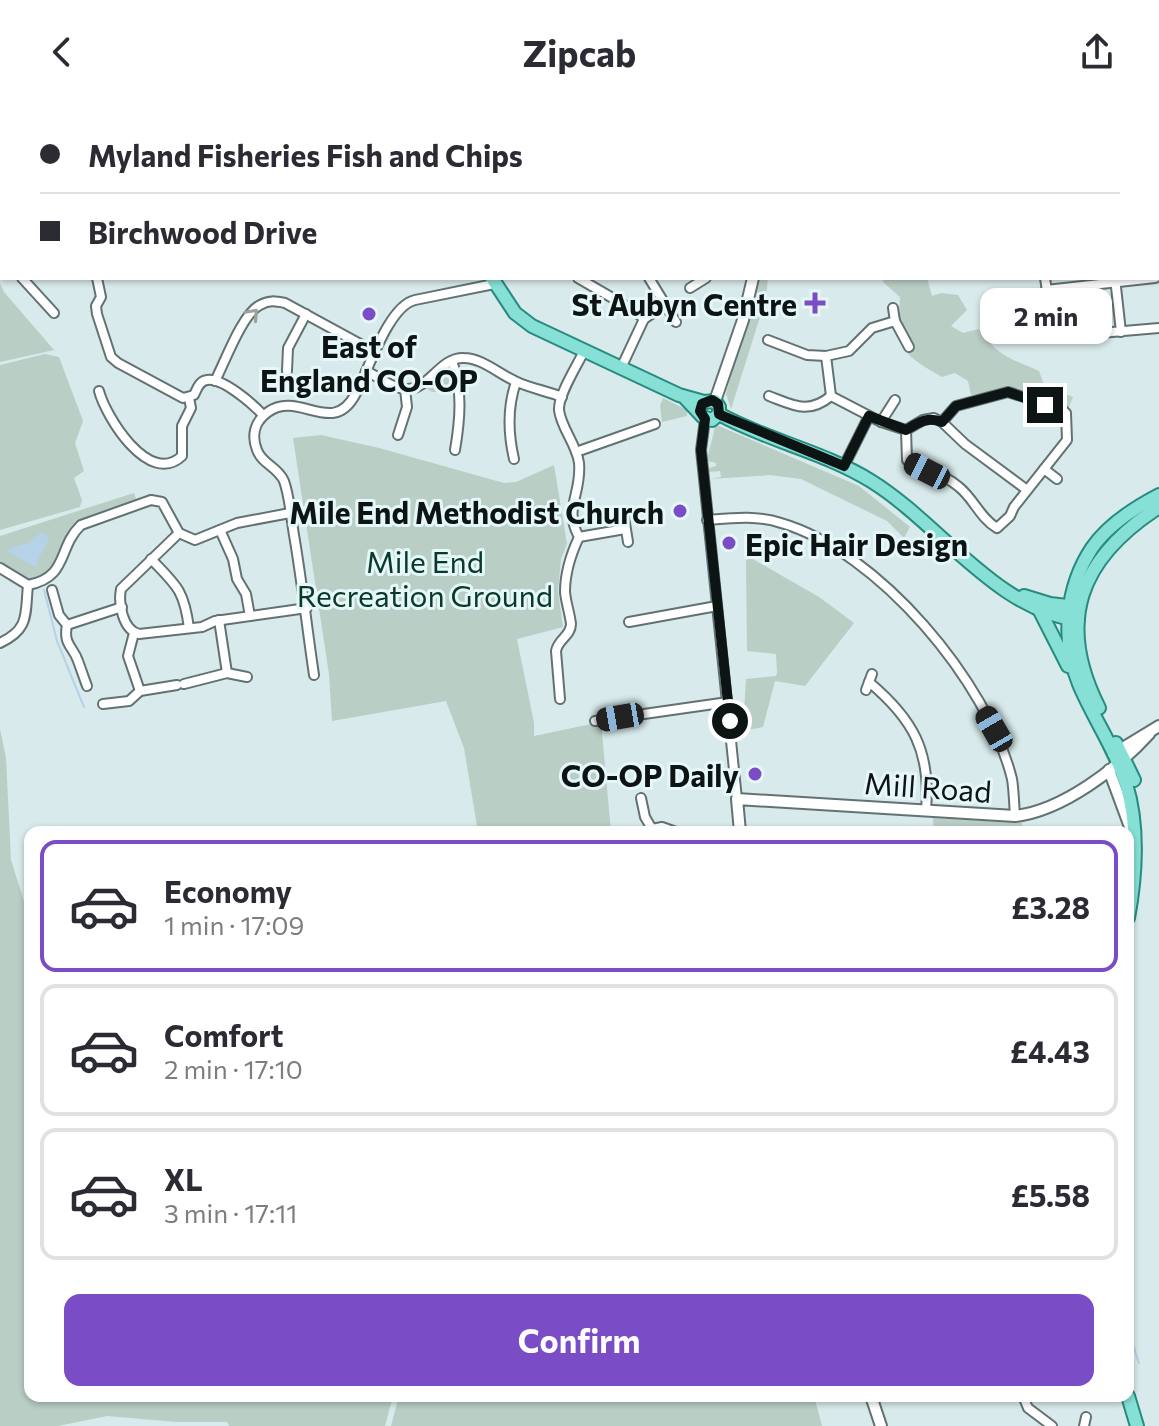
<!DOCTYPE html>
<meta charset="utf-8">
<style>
:root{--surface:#fff;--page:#f2f2f3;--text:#2b2b33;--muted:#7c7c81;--line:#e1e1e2;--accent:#7a4dc6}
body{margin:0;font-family:Commissioner,sans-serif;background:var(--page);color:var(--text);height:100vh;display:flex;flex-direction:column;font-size:30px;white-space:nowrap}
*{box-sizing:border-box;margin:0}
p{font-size:26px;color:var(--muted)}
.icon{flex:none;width:44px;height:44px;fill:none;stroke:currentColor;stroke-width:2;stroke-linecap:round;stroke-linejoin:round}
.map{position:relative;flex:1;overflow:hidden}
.sheet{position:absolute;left:24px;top:722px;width:1110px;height:576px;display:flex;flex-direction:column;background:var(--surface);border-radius:16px;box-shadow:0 2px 6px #0004}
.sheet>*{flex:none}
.top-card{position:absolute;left:0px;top:0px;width:1160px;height:176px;box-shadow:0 2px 6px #0004;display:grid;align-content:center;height:176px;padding:0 40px;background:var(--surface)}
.end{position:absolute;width:36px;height:36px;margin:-18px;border:10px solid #0d1414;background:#fff;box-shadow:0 0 0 4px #fff}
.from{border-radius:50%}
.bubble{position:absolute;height:56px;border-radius:16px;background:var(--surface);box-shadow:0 2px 6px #0004;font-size:26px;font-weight:700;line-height:56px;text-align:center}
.car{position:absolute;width:24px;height:48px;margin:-24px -12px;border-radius:10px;box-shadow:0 0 6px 2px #0007;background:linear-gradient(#222 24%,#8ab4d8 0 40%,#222 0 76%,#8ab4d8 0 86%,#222 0)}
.top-card b{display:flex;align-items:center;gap:28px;height:76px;font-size:30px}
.top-card b+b{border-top:2px solid var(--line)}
.top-card i{width:20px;height:20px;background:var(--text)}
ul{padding:14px 0 0;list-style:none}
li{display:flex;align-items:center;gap:24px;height:132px;margin:0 16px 12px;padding:0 24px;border:4px solid var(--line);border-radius:16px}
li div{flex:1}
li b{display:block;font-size:30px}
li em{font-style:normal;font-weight:700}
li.selected{border-color:var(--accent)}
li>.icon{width:72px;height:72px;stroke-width:1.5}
.primary-button{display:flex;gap:16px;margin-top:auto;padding:16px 40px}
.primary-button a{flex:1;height:92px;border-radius:16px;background:var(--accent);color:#fff;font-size:32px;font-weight:700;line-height:92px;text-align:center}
header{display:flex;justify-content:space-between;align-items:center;height:104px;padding:0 40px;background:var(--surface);font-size:36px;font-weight:700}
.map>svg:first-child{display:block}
</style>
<header><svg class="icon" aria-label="back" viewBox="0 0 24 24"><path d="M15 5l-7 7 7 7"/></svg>Zipcab<svg class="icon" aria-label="share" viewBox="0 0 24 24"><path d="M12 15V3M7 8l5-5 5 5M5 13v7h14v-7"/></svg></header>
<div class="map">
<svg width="1159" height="1322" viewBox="0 0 1159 1322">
<rect width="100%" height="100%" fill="#d8eaeb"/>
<g fill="#b9cec4">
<path d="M 758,174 L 768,174 L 766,194 L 731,305 L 726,290 Z"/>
<path d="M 882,174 L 927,174 L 932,192 L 941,189 L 958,191 L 967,206 L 951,222 L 963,229 L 979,225 C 998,252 1009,254 1039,267 L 1044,281 L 1073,293 L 1069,303 L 1017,284 L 971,291 L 968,277 L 955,269 L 942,273 C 898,248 897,244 900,193 L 884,179 Z"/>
<path d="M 0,179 L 4,188 L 54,246 L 0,258 Z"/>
<path d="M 45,250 L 59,253 L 83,317 L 75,339 L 84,367 L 74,374 L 82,396 L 80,403 L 0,426 L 0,261 Z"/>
<path d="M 447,263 L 456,278 L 455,287 L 432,288 L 424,283 Z"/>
<path d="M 663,294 L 687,306 L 687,312 L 662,318 L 660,302 Z"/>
<path d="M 719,322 L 859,382 L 910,423 L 904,434 L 887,417 L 801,375 L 770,371 L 710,375 L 721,373 L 720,367 L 709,368 L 709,364 L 716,362 L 716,359 L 708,357 L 708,352 L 715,323 Z"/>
<path d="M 321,331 L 379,344 L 504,379 L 516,378 L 554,361 L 567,440 L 561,455 L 558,487 L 563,523 L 517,535 L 534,619 L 534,632 L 601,618 L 611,728 L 478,728 L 464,644 L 446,597 L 332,617 L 329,570 L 293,334 Z"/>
<path d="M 134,389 L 137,398 L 76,420 C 59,448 63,466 28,477 L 0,461 L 0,432 Z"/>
<path d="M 751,454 L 819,493 L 854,519 L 805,582 L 775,577 L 763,623 L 748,626 L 744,608 L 746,575 L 776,572 L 777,569 L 776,550 L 747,547 L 746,456 Z"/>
<path d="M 0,625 L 6,654 L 11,756 L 30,816 L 30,1292 L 393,1292 L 385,1322 L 229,1322 L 227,1318 L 177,1318 L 107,1312 L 58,1322 L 0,1322 Z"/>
<path d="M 933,714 L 1022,719 L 1022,728 L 934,728 Z"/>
<path d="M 399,1292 L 814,1292 L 822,1322 L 391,1322 Z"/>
</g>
<path fill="#b5d2e8" d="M 40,429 L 46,430 L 49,436 L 38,456 L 37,464 L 7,447 L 14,443 L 29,439 Z"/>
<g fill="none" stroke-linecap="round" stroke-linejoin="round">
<g stroke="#b5d2e8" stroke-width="2">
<path d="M 174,0 L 177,2"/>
<path d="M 44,486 L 57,537 L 84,603"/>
<path d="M 1128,1226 L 1139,1259"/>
</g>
<g stroke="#627273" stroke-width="12">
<g id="minor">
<path d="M 918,0 L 919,2"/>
<path d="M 668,2 L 668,0"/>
<path d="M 749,2 L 749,0"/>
<path d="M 850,2 L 850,0"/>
<path d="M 1158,87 L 1159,87"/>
<path d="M 22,174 L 54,209"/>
<path d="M 97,174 L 101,193 L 96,202 L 97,210 L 111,253 L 118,259 L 183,294 L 194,291 C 197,285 199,277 207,276 C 222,273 253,300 263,311"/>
<path d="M 578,174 L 635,207 L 644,215"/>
<path d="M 649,174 L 676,218"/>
<path d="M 1045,174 L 1054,233 L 1159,224"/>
<path d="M 1115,174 L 1121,228"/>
<path d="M 690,184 L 706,174"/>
<path d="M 1046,186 L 1155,174"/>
<path d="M 893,204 L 895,217 L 909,243"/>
<path d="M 768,236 L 807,251 L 826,252 L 849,247 L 872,224 L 895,217"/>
<path d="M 826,252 L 831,292 L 881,318 L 906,326 L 923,316 L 934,314 L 942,318 L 965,340 L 1027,386"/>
<path d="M 452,257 C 463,286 460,316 455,346"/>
<path d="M 621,264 L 644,215 L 665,201"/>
<path d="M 287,267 L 288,244 L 306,210"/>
<path d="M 366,267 C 377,272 388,281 400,284 C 428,292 437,253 464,254 C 482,254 499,270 515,277 C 529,284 547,287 562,293"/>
<path d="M 215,277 C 225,258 242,210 260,201 C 269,196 275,197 285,199 L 375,248"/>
<path d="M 99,287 C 106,313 149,383 182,352 L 182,322 L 191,304 L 189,294"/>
<path d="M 769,292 C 793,301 808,311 831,292"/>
<path d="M 705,315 L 701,346 L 737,695"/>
<path d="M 881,318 L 895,296"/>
<path d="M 906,326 L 907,356 C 924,365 944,370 959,383 C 974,395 980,414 997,424 L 1010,412 L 1014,403 L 1067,336 L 1066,309 L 1062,305 L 1008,288 L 956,302 L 942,318"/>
<path d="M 398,331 L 407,303 L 405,285"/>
<path d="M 576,348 L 655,320"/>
<path d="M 514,355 C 508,329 507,304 516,278"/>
<path d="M 844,362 L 869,312"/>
<path d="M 1044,365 L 1057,375"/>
<path d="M 624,413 L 628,438"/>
<path d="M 707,416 C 732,414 757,411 781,419 C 878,447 988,578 1012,675 C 1014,687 1014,700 1015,712"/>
<path d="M 220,426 L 233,455 L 237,475 L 246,490 L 250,512"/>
<path d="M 179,429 L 121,485 C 118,500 123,526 139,530 L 202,523 L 215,517 L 307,504"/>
<path d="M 579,433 L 625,425"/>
<path d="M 151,455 C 177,482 184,486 189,524"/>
<path d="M 0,464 L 28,481 C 69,473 57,444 81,421 L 151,396 L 162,398 L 179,429 L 195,436 L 237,419 L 290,409"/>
<path d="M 52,486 L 59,511 L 67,521 L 122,503"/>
<path d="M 219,516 L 227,569"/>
<path d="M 629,518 L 717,502"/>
<path d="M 67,521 C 63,541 73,542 78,557 C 81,565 84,574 87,582"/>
<path d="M 134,529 L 128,552 L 140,587 L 177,581"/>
<path d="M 0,539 C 30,525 25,510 28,481"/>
<path d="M 314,571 C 307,524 302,478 294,431 C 291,414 290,394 284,377 C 278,363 262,360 257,346 C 251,331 255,317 268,308 C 299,286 332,333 355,291 C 368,268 388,202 415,196 L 494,180"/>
<path d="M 869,578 C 913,615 931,647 926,706"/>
<path d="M 184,580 L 227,569 L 247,573"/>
<path d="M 866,586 L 872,570"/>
<path d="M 560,595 L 556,547 C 558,535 571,532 571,520 C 570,510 566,499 565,488 C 565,469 571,450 579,433 C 563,404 582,390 579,359 C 577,341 561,324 559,306 C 558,291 577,262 584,247"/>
<path d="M 103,600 L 129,597 L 140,587"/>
<path d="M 595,617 L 728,598"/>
<path d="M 641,694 L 645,713 L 652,725"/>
<path d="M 650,727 L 652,725 L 662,723 L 676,728"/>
<path d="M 1023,1292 L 1028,1304 L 1052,1322"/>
<path d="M 1084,1322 L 1086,1313"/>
</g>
</g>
<g stroke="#627273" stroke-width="14">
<g id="tertiary">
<path d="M 775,2 L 776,0"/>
<path d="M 715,297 L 743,216 L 753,174"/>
<path d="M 1113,650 L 1159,622"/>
<path d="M 1109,666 L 1133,731"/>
<path d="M 740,728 L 737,695 L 1015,712 C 1062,707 1118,664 1149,630"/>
<path d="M 871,1292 L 881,1322"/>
</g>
</g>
<g stroke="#288b7f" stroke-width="16">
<g id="primary">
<path d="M 529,0 L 530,2"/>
<path d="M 492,174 L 515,209 L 532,222 L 679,291 L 704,298 L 715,297 L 719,303 L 719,310"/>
<path d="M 686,295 L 703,313 L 712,316 L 719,310"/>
<path d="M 719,310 C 768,337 824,348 871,377 C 939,419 996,506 1078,516"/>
<path d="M 1024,492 L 1050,500 L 1076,503"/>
<path d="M 1040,507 L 1068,562"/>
<path d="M 1099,604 C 1055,517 1080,454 1159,403"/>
<path d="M 1116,639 L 1134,676"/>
<path d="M 1128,814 C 1136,772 1139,721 1126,680 C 1115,644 1093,614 1079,580 C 1061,536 1066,483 1092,444 C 1107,422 1136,403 1159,391"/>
<path d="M 1128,1292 L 1137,1322"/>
</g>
</g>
<g stroke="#288b7f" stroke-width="16">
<g id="trunk">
<path d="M 15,2 L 17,0"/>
<path d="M 0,14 L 2,12"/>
</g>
</g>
<use href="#minor" stroke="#fff" stroke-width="8"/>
<use href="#tertiary" stroke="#fff" stroke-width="10"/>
<use href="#primary" stroke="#86e0d5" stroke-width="12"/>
<use href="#trunk" stroke="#5ed6c7" stroke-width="12"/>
</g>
<defs><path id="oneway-chevron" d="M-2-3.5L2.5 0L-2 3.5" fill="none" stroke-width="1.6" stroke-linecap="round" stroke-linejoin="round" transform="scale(2)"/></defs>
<use stroke="#9ea1a1" href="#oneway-chevron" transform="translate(253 210) rotate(-48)"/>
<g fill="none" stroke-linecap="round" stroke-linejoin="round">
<path stroke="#0d1414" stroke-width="10" d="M 730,617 L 701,346 L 705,315 L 700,307 L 702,300 L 712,296 L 718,300 L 719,310 L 723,312 L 844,362 L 869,312 L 906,326 C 918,319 927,312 942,318 L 956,302 L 1008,288 L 1045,301"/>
</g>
<g fill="#7a4dc6" stroke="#e5f7f8" stroke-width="3">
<path d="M811 187h8v8h8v8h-8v8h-8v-8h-8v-8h8z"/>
<circle cx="369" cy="210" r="8"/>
<circle cx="680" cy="407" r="8"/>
<circle cx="729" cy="439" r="8"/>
<circle cx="755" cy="670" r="8"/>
</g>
<g text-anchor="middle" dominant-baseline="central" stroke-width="6" stroke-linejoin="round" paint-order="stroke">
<g font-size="30" font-weight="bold" fill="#0d1414" stroke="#e5f7f8" text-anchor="end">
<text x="797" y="199">St Aubyn Centre</text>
<text x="369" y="241" text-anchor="middle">East of<tspan x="369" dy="34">England CO-OP</tspan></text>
<text x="664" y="407">Mile End Methodist Church</text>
<text x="745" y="439" text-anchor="start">Epic Hair Design</text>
<text x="739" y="670">CO-OP Daily</text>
</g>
<g font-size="30" fill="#093927" stroke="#e5f7f8">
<text x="425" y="456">Mile End<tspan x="425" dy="34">Recreation Ground</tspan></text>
</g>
<g font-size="30" fill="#0d1414" stroke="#e5f7f8">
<text transform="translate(928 682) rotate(4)">Mill Road</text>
</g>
</g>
</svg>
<i class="end from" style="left:730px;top:617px"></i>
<i class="end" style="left:1045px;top:301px"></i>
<div class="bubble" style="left:980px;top:184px;width:132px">2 min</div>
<i class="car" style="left:927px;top:367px;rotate:297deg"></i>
<i class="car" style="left:620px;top:613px;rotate:260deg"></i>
<i class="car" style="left:994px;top:625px;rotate:330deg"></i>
<div class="top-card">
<b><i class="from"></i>Myland Fisheries Fish and Chips</b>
<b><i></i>Birchwood Drive</b>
</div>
<section class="sheet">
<ul>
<li class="selected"><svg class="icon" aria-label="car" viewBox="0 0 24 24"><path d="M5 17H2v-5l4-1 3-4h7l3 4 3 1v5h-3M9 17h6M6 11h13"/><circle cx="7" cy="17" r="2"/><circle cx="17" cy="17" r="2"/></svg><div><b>Economy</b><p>1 min · 17:09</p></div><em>£3.28</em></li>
<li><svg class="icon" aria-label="car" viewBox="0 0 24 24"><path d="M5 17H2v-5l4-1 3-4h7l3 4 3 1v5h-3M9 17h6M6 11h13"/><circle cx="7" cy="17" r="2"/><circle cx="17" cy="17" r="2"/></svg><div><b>Comfort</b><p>2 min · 17:10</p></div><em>£4.43</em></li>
<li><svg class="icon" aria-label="car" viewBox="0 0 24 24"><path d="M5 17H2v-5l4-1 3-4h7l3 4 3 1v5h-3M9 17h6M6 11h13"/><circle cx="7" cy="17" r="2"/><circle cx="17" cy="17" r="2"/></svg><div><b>XL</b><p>3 min · 17:11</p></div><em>£5.58</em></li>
</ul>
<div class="primary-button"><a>Confirm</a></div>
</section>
</div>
